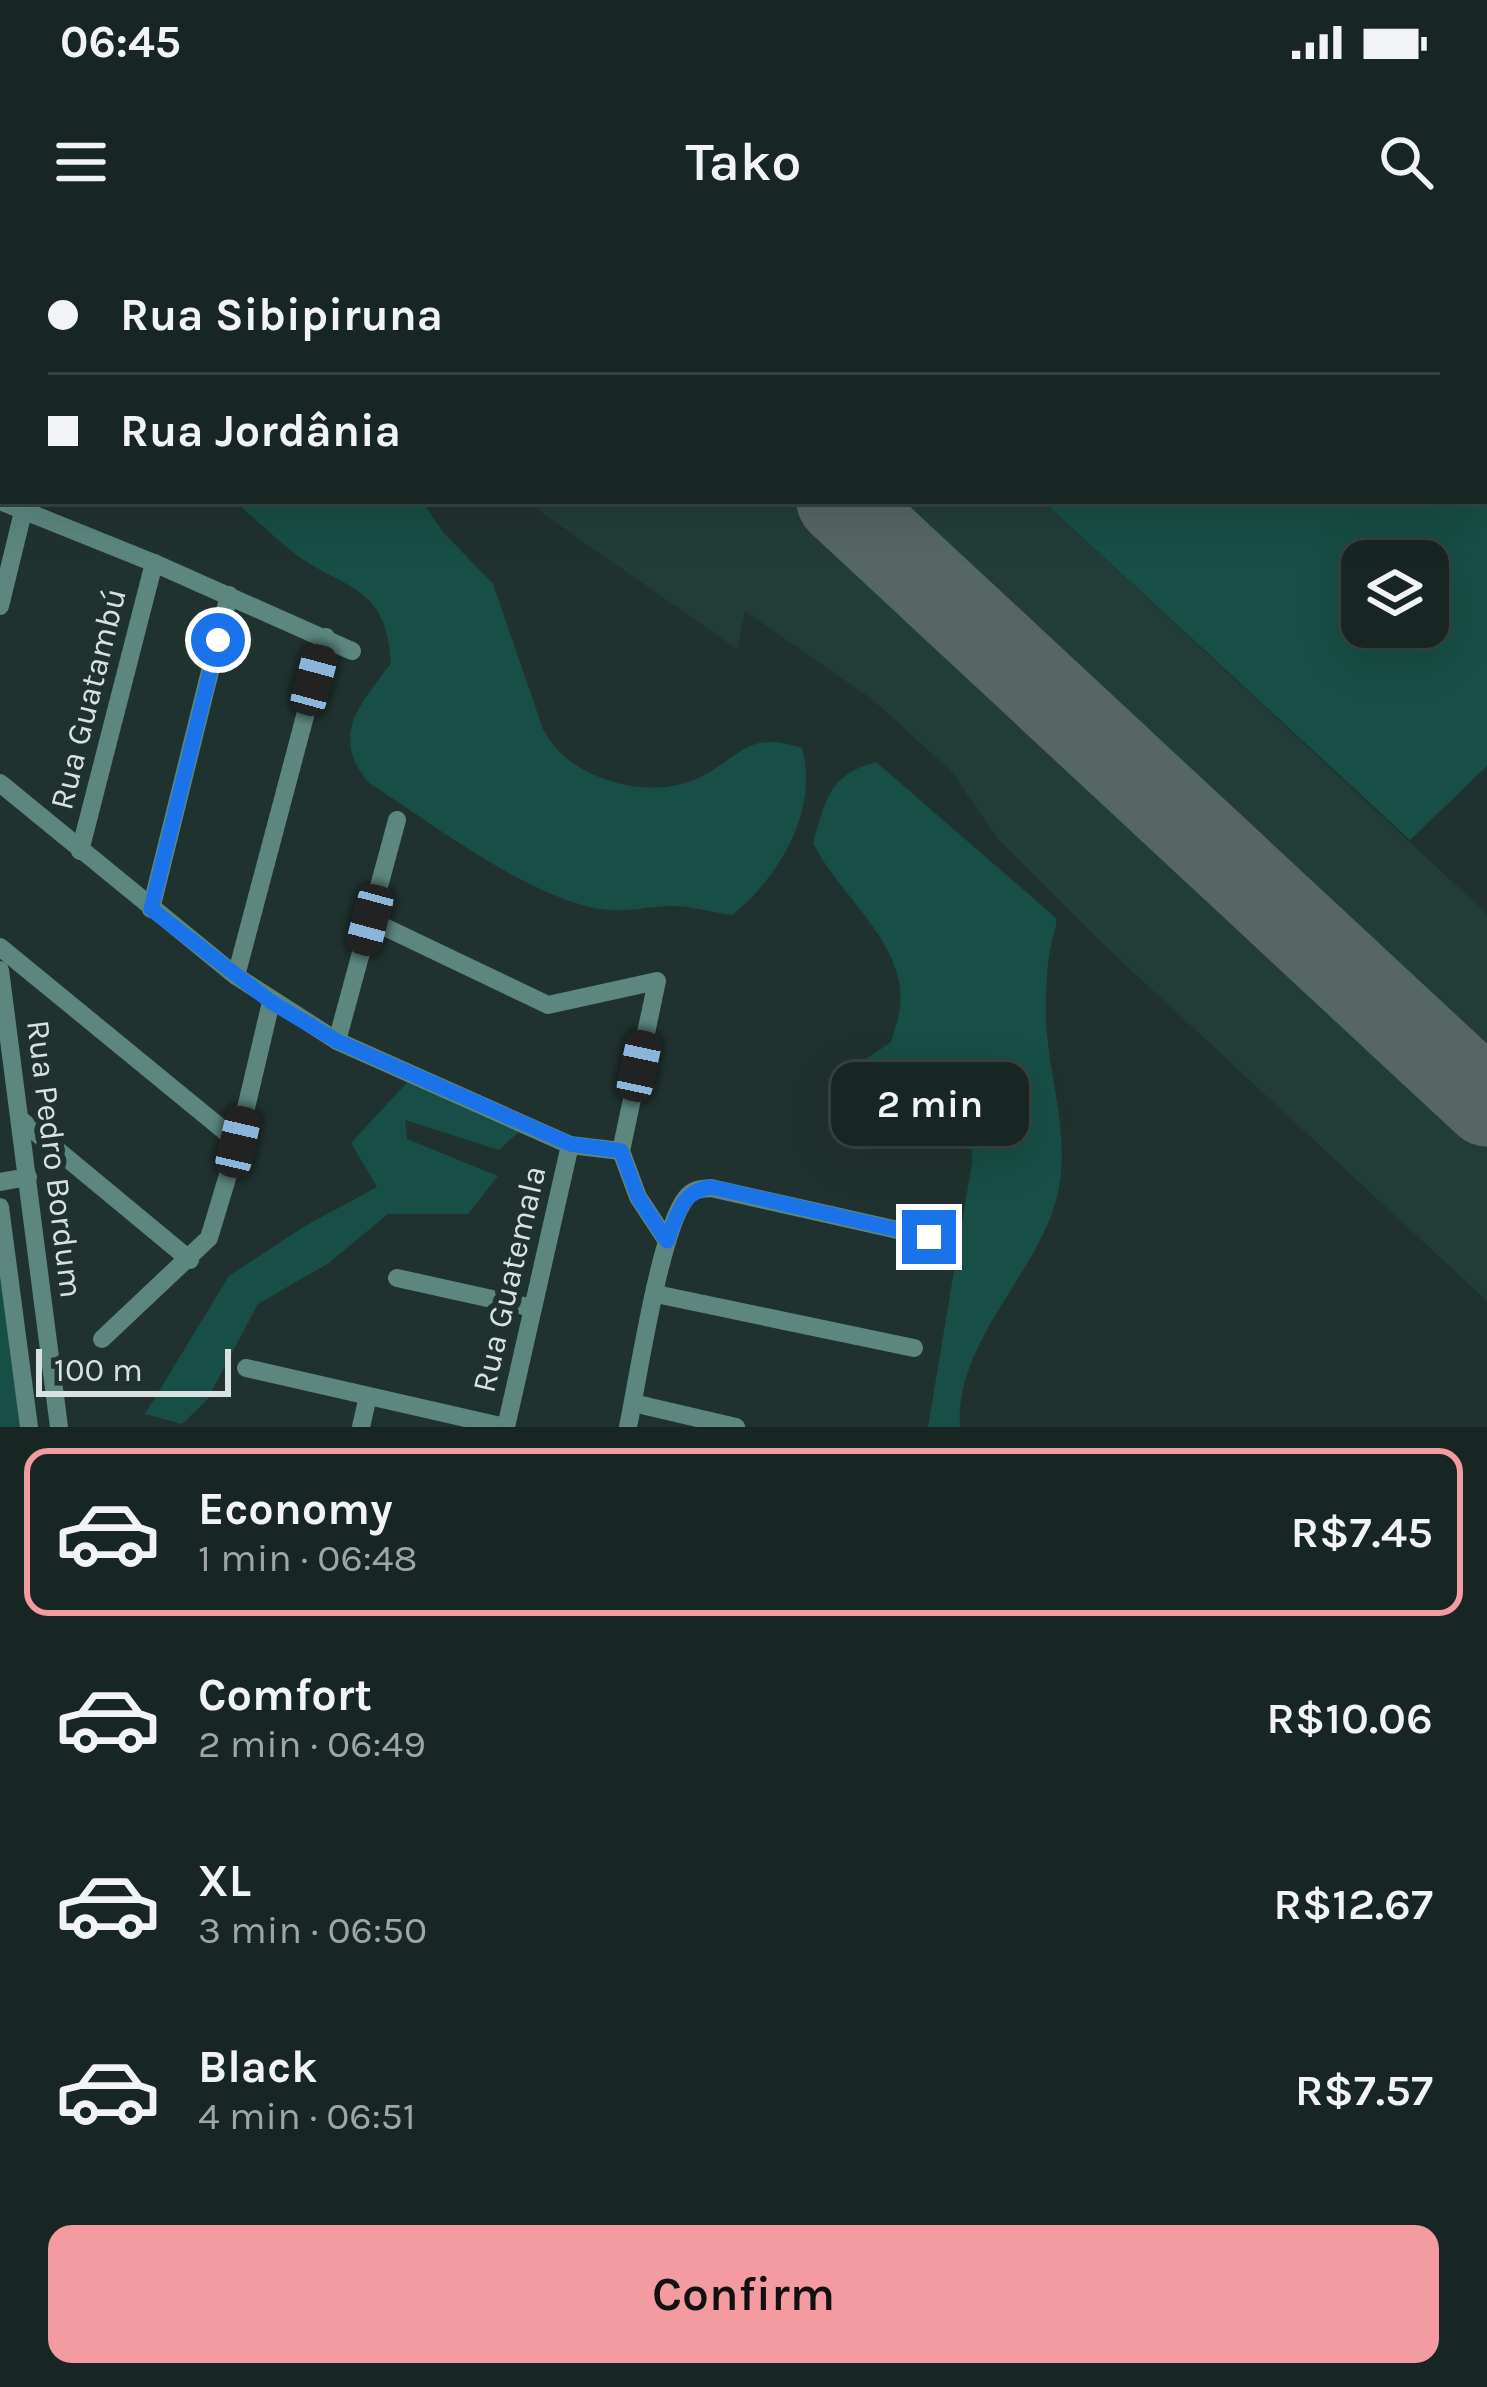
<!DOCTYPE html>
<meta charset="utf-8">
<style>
:root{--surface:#182623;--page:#253230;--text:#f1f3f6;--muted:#9fa5a6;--line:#364341;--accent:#f49aa1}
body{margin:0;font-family:Karla,sans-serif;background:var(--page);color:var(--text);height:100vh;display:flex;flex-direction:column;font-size:45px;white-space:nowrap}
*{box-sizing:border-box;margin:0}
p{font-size:39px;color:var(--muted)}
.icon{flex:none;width:66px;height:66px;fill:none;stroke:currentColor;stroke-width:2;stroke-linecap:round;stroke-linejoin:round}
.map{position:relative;height:1187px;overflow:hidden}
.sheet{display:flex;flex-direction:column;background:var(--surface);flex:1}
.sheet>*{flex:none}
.banner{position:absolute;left:0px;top:0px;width:1488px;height:264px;box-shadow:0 12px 48px #0002,0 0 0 3px var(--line);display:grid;align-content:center;height:264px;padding:0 48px;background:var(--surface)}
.buttons{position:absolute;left:1341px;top:300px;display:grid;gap:24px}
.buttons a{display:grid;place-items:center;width:108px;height:108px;border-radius:24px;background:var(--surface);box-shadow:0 12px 48px #0002,0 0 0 3px var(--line);font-size:60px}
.scale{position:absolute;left:36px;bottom:30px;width:195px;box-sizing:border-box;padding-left:12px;border:6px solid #d8e3e1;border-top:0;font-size:33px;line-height:42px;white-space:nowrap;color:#d8e3e1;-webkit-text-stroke:9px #20322f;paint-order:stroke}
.end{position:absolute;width:54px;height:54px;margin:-27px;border:15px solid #1a73e8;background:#fff;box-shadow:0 0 0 6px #fff}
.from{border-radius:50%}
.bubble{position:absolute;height:84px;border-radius:24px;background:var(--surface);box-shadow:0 12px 48px #0002,0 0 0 3px var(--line);font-size:39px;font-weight:600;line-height:84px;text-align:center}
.car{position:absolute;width:36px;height:72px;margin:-36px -18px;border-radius:15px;box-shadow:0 0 9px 3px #0007;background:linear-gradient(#222 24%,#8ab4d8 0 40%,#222 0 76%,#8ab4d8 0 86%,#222 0)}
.banner b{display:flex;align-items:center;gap:42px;height:114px;font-size:45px}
.banner b+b{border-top:3px solid var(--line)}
.banner i{width:30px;height:30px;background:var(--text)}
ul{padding:21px 0 0;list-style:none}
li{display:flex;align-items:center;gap:36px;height:168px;margin:0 24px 18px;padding:0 24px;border:6px solid transparent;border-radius:24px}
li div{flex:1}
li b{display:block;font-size:45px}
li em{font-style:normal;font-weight:600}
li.on{border-color:var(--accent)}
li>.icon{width:108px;height:108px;stroke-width:1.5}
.cta{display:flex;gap:24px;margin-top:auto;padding:24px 48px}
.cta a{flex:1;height:138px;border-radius:24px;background:var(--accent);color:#111;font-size:48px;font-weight:600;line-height:138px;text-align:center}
.status{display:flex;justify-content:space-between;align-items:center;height:84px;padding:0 60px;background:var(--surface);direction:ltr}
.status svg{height:33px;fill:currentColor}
header{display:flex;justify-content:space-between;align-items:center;height:156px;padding:0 48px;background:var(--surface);font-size:54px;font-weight:600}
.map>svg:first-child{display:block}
</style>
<div class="status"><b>06:45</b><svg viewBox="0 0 49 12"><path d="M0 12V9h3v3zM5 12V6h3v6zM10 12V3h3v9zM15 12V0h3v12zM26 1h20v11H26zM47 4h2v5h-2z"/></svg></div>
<header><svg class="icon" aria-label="menu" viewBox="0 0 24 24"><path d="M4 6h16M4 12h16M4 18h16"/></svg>Tako<svg class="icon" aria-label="search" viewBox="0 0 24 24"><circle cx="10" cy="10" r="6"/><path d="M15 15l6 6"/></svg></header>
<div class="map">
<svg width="1487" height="1187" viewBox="0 0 1487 1187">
<rect width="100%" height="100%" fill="#20322f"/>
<path fill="#223d38" d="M 525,261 L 1043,261 L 1487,674 L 1487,1061 L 1103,704 L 997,598 L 951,531 L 873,460 L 745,371 L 737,409 Z"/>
<g fill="#174e45" fill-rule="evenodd">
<path d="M 0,0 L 574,0 L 3,3 L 3,134 Z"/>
<path d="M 610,0 L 1487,0 L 1487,526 L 1410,600 L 1043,261 L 1485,261 L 1485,3 L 609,3 ZM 1362,321 L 1428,321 L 1428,387 L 1362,387 Z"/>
<path d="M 233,261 L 422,261 L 443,292 L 493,344 L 543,489 C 556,513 574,527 599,537 C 636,551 673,553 708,533 C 746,510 752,492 802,508 C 819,569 780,637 732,675 C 710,672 689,665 668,666 C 642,667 621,674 594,668 C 521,652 433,584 369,543 C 328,495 362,463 391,423 C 386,346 350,352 298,316 C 275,299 256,278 233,261 Z"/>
<path d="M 876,522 L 1056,678 C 1057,689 1053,694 1051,705 C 1046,728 1046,755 1046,778 C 1048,839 1073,900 1056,961 C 1035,1036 954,1104 960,1187 L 928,1187 L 972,923 L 971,890 C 928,846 910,883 870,870 C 862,868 852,860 845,856 L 847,832 L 891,802 C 894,791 899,778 900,766 C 908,705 837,653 813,603 C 826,560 828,535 876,522 Z"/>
<path d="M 412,837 L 522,889 L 499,910 L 405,880 L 407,899 L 498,936 L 468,974 L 388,974 L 329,1023 L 258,1064 L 207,1160 L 182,1184 L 145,1174 L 229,1036 L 305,986 L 377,947 L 351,903 Z"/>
<path d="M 0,1031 L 21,1187 L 0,1187 Z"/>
</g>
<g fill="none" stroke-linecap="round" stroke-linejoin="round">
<path stroke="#566664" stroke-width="87" d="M 840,261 L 1487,863"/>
<g stroke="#5c867e" stroke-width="18">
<path d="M 0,261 L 154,323 L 352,411"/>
<path d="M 0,366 L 23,272"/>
<path d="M 0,543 L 236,736 L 337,801 L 570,905 L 621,911"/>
<path d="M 80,611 L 154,323"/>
<path d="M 151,669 L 229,355"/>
<path d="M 370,680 L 548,765 L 657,741 L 621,911 L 638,957 L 667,1001"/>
<path d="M 0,707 L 238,902"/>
<path d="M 0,730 L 59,1187"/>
<path d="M 236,736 L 326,397"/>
<path d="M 337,801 L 397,580"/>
<path d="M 21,880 L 190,1020"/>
<path d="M 0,942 L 28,937"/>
<path d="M 0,967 L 29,1187"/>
<path d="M 397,1038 L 533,1068"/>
<path d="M 656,1054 L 914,1108"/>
<path d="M 102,1099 L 209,998 L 238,902 L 271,762"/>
<path d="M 246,1128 L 505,1187"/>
<path d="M 633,1163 L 736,1187"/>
<path d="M 361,1187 L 368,1156"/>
<path d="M 506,1187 L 570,905"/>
<path d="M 628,1187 C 638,1139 660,990 686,958 C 693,949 700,949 711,948 L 929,997"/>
</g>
</g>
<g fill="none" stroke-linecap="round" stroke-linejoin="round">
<path stroke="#1a73e8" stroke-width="15" d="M 218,400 L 151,669 L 271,762 L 337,801 L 570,904 L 621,911 L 638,957 L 667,1001 C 677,976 681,951 711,947 L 929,997"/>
</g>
<g text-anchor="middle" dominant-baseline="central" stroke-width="12" stroke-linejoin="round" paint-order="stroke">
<g font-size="33" fill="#d8e3e1" stroke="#20322f">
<text transform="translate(88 459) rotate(-76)">Rua Guatambú</text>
<text transform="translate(55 919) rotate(83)">Rua Pedro Bordum</text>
<text transform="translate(509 1039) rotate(-77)">Rua Guatemala</text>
</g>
</g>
</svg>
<div class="buttons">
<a><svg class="icon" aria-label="layers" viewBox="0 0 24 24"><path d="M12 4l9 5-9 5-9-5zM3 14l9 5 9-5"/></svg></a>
</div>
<div class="scale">100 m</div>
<i class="end from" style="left:218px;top:400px"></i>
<i class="end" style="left:929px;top:997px"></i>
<div class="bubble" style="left:831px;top:822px;width:198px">2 min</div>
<i class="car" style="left:314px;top:440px;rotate:15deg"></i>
<i class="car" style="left:370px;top:680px;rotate:195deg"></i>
<i class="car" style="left:639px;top:826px;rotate:12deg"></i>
<i class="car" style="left:238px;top:902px;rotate:13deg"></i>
<div class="banner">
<b><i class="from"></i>Rua Sibipiruna</b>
<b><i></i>Rua Jordânia</b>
</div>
</div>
<section class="sheet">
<ul>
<li class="on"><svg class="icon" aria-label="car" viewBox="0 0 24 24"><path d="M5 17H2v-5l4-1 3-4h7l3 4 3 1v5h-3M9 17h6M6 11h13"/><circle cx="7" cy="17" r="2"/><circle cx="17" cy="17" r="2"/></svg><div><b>Economy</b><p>1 min · 06:48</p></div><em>R$7.45</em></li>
<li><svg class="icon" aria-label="car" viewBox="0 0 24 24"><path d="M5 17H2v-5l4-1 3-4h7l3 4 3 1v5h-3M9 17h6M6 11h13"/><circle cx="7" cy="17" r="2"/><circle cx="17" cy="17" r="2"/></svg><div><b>Comfort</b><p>2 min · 06:49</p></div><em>R$10.06</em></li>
<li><svg class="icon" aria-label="car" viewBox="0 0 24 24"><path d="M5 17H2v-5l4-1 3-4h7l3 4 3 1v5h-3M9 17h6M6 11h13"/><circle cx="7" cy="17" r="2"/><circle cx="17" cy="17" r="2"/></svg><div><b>XL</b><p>3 min · 06:50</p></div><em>R$12.67</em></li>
<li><svg class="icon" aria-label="car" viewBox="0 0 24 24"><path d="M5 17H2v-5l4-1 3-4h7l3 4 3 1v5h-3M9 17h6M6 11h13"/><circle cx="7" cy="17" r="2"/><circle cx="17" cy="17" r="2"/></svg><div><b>Black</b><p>4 min · 06:51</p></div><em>R$7.57</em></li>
</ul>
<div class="cta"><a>Confirm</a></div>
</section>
